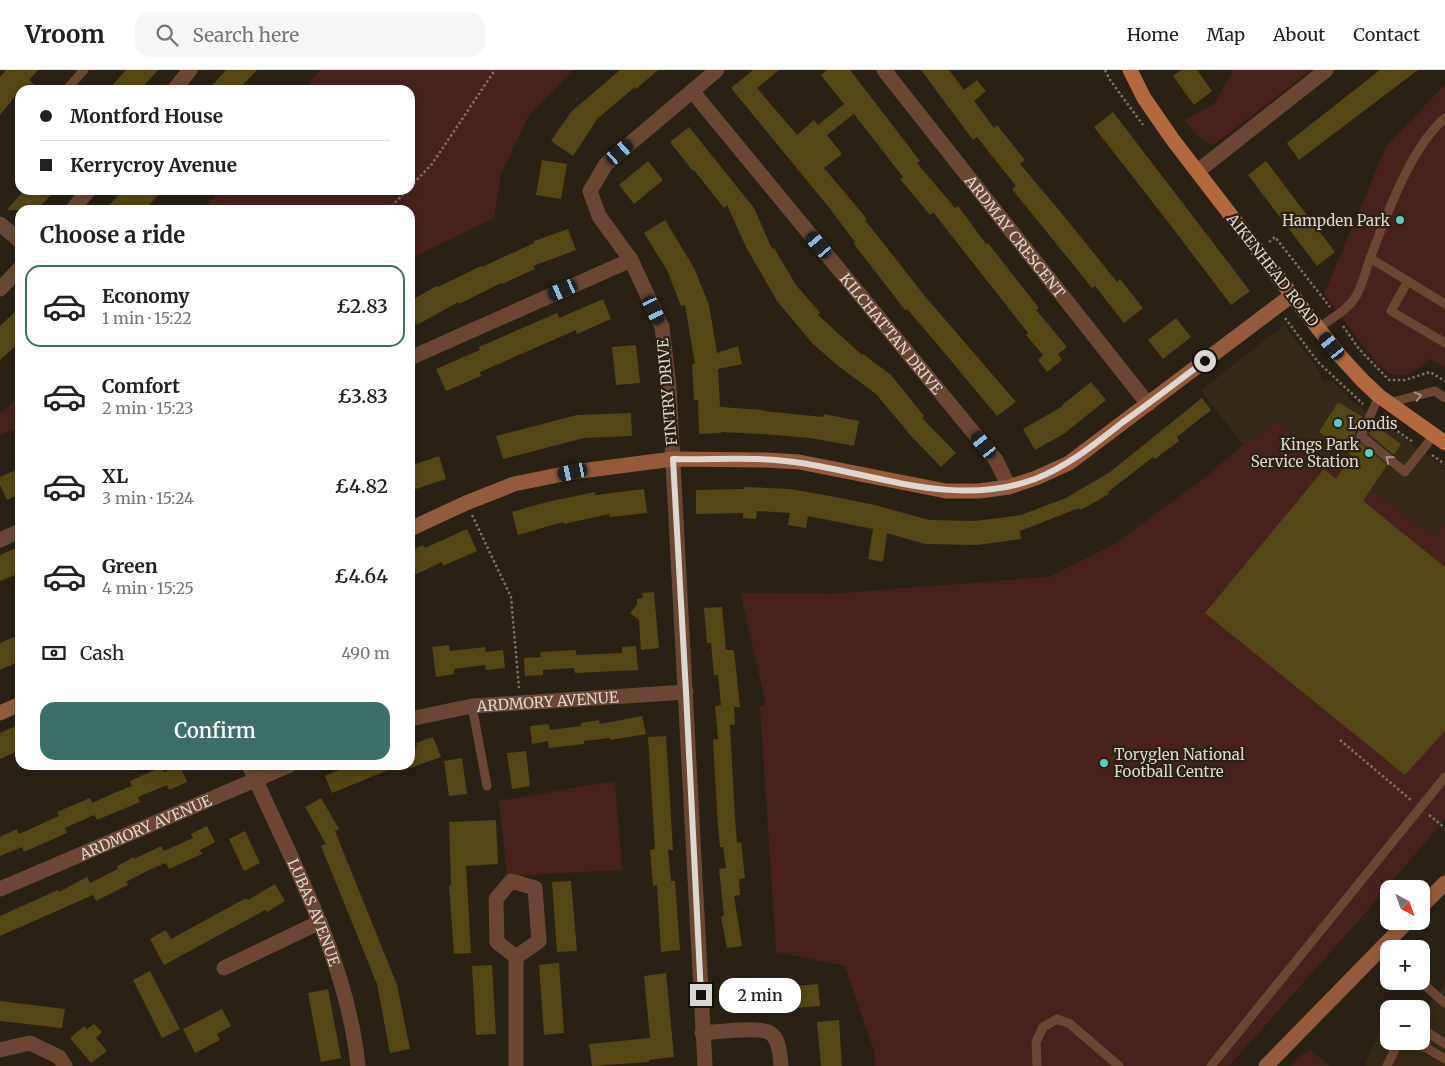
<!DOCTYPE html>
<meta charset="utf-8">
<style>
:root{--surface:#fff;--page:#f6f6f6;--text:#202124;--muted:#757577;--line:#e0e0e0;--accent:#3b6f68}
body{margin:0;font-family:Merriweather,serif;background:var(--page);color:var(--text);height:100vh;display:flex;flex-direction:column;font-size:19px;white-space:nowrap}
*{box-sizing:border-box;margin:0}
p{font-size:16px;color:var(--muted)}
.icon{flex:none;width:28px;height:28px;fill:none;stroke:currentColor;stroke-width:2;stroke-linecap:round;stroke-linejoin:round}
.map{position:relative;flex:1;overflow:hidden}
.sheet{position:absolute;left:15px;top:135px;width:400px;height:565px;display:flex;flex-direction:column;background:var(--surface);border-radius:15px;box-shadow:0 2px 8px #0003}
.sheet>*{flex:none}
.banner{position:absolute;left:15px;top:15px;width:400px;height:110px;border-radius:15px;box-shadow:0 2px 8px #0003;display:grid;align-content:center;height:110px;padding:0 25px;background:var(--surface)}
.needle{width:32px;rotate:139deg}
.tools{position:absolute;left:1380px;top:810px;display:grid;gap:10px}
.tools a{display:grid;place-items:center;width:50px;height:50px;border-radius:10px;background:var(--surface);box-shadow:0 2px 8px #0003;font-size:25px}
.end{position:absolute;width:22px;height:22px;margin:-11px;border:6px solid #ddd7cf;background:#111;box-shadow:0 0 0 2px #111}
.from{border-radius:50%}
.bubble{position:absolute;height:35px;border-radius:15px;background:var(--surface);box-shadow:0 2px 8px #0003;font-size:16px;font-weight:600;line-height:35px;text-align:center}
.car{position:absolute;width:15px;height:30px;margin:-15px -8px;border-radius:6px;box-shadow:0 0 4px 1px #0007;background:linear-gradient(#222 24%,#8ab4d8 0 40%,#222 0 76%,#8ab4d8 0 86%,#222 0)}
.banner b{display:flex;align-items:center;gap:18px;height:48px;font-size:19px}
.banner b+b{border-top:1px solid var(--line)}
.banner i{width:12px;height:12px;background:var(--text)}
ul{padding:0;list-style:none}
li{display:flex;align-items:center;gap:15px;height:82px;margin:0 10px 8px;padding:0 15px;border:2px solid transparent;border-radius:15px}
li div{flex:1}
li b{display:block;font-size:19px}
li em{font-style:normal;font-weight:600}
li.current{border-color:var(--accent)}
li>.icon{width:45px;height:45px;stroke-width:1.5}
h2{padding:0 25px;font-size:22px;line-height:60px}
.pay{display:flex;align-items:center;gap:12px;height:55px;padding:0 25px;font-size:19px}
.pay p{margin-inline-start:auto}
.button{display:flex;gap:10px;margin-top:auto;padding:10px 25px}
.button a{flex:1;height:58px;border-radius:15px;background:var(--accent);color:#fff;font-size:20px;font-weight:600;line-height:58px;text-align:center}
header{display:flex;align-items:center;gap:30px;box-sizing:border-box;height:70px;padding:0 25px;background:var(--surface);border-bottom:1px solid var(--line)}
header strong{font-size:24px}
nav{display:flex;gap:28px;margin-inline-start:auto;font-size:18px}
.search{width:350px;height:45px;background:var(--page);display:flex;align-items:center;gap:12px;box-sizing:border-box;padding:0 18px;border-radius:15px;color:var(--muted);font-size:19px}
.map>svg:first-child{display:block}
</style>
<header>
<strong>Vroom</strong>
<div class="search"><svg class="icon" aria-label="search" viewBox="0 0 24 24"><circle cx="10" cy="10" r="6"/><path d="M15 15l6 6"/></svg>Search here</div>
<nav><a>Home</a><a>Map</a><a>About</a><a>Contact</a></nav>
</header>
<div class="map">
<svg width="1445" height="996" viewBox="0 0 1445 996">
<rect width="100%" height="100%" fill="#2a2115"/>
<g fill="#352918">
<path d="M 1284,255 L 1319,301 L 1322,310 L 1333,312 L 1352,331 L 1445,398 L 1445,453 L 1436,467 L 1289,362 L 1279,351 L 1243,375 L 1201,320 Z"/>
<path d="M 1445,911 L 1445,996 L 1365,996 L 1386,941 L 1389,942 L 1389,971 L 1421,971 L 1421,943 L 1443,916 Z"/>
</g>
<g fill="#47221d">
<path d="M 320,0 L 573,0 L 528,47 L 501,104 L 494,148 L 410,189 L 410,140 L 203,140 L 220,120 L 410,120 L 410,20 L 303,20 Z"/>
<path d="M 1233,0 L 1311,0 L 1215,74 C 1200,74 1193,60 1184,50 L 1214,34 Z"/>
<path d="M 1445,14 L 1445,298 L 1430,289 C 1410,304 1400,314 1378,295 L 1324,224 L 1386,77 Z"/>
<path d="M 20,327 L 20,357 L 0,365 L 0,343 Z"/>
<path d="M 1279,351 L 1289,362 L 1436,467 L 1445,453 L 1445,749 L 1367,841 L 1229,996 L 875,996 L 874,981 L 845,896 L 776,882 L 760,636 L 766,634 L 740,523 L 829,524 L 1049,507 L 1115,474 L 1209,404 L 1243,375 Z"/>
<path d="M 615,711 L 622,800 L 507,806 L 499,731 Z"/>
<path d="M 1311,980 L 1330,996 L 1291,996 L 1303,984 Z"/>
</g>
<g fill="#544714">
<path d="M 6,0 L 38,0 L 29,10 L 40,20 L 20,20 L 0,45 L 0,7 Z"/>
<path d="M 126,0 L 158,0 L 140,20 L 108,20 Z"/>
<path d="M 226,0 L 257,0 L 238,20 L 208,20 Z"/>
<path d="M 620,0 L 658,0 L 636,19 L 635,17 L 598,48 L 573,86 L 551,71 L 571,42 Z"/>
<path d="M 753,0 L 779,0 L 757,18 L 797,65 L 814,50 L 818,55 L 844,34 L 821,5 L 827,0 L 850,0 L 920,91 L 917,93 L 955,138 L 958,136 L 986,174 L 988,173 L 1039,238 L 1036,240 L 1067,277 L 1058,284 L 1062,290 L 1047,302 L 1038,290 L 1043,285 L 1026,265 L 1028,263 L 933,142 L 930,145 L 900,109 L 903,107 L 854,44 L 827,65 L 842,84 L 824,98 L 867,149 L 865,150 L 924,225 L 1016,332 L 997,346 L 938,275 L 907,239 L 905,240 L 854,174 L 855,172 L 827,135 L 731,18 Z"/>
<path d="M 921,0 L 949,0 L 964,20 L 977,10 L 986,21 L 974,31 L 994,58 L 997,55 L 1025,90 L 1020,94 L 1059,140 L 1117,212 L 1120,209 L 1143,238 L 1124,253 L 1095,216 L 1092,218 L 1012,119 L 1016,116 L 977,67 L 973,70 Z"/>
<path d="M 1181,0 L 1197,0 L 1212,21 L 1194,35 L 1173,6 Z"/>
<path d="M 1380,0 L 1418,0 L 1299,90 L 1287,73 Z"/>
<path d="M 1113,42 L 1250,221 L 1231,235 L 1175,161 L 1094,57 Z"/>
<path d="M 689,57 L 754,138 L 772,179 L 774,178 L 796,215 L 820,243 L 818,245 L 862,285 L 863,284 L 891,305 L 924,346 L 922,348 L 956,383 L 941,397 L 912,367 L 876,324 L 837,295 L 813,274 L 777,231 L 746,177 L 727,135 L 724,138 L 694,100 L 693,101 L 670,72 Z"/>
<path d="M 542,90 L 567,94 L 561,129 L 536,125 Z"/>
<path d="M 648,91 L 663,110 L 634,134 L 619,115 Z"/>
<path d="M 1266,91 L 1335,182 L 1317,196 L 1248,105 Z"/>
<path d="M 24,120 L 55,120 L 37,140 L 7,140 Z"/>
<path d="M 123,120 L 163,120 L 144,140 L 105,140 Z"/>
<path d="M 665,150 L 694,198 L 709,235 L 717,283 L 738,276 L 742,294 L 718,299 L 720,337 L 763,340 L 763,341 L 823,347 L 824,344 L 859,351 L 854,376 L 810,368 L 761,364 L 721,362 L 721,363 L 699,364 L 698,330 L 694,330 L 692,294 L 695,294 L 685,235 L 681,236 L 667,200 L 644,163 Z"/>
<path d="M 568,159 L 576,180 L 533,196 L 535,199 L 502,214 L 501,213 L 459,234 L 458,232 L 417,255 L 410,242 L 410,231 L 437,216 L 438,217 L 481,196 L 482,197 L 534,173 L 534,171 Z"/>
<path d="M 603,229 L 611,249 L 577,264 L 576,260 L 480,302 L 481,306 L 446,321 L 436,299 L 480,280 L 479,277 L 557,243 L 559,248 Z"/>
<path d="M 20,237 L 20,272 L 0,290 L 0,256 Z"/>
<path d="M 1176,248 L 1191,267 L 1163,289 L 1148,270 Z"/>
<path d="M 636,275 L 640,313 L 616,315 L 612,277 Z"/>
<path d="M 1091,312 L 1106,330 L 1065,363 L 1035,380 L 1023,359 L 1063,336 L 1062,335 Z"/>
<path d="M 1202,328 L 1211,340 L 1177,367 L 1179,371 L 1155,389 L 1153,387 L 1108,422 L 1109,424 L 1081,440 L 1079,438 L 1020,461 L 1021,469 L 977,475 L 925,474 L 887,463 L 883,492 L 868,489 L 873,459 L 808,446 L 806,458 L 788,455 L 790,443 L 757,441 L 756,449 L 743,448 L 743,443 L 696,444 L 696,420 L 744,419 L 745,417 L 790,419 L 830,426 L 875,435 L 929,450 L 975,451 L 1021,445 L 1066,428 L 1110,402 Z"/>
<path d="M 1338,332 L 1363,347 L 1355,363 L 1355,368 L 1387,395 L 1363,431 L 1445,497 L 1445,661 L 1405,705 L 1205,543 L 1324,399 L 1336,409 L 1351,385 L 1319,362 Z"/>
<path d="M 631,343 L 632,366 L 584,368 L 503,389 L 496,366 L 577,345 Z"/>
<path d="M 1373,354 L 1401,374 L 1394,385 L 1369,364 Z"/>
<path d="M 439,386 L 446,409 L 410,421 L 410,396 Z"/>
<path d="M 20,398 L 20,424 L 7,430 L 0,415 L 0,407 Z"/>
<path d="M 644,419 L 647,443 L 610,447 L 609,444 L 564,454 L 563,452 L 518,465 L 512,442 L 547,432 L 595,422 L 595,425 Z"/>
<path d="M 467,459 L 477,481 L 443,496 L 442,492 L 410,507 L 410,481 L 423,475 L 425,478 Z"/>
<path d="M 16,478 L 20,487 L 20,503 L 0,511 L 0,485 Z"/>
<path d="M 654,522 L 659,578 L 641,580 L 639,550 L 630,543 L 637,535 L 637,529 L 643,528 L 642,523 Z"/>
<path d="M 722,537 L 726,580 L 734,580 L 740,637 L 734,637 L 735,654 L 730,655 L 735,748 L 737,773 L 741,772 L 745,808 L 739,809 L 740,825 L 734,826 L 742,876 L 727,878 L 721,847 L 724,846 L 719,799 L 726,798 L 723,777 L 720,777 L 718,758 L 713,670 L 718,669 L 715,636 L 721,635 L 718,605 L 714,605 L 711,573 L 707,573 L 704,538 Z"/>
<path d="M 14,567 L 20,581 L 20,591 L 0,600 L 0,573 Z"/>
<path d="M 449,575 L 450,581 L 485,577 L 486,582 L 503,580 L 505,598 L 486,600 L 485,595 L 454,599 L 454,604 L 436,607 L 432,577 Z"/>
<path d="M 636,576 L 638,600 L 575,603 L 574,598 L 543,600 L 543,605 L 525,606 L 524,588 L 541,587 L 540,582 L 576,580 L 576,585 L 622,583 L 622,577 Z"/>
<path d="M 642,646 L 646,664 L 610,670 L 610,668 L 584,671 L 584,674 L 549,678 L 548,671 L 532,674 L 530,656 L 549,654 L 550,660 L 581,656 L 581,653 L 599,650 L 600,654 Z"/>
<path d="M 20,654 L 20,680 L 0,689 L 0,663 Z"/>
<path d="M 666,666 L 673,780 L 668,780 L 671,811 L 675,811 L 680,880 L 661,882 L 657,815 L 653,816 L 650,780 L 655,779 L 648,667 Z"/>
<path d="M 433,667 L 441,687 L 410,698 L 410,679 L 417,677 L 416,673 Z"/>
<path d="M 526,681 L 530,716 L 512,719 L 507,683 Z"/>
<path d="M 462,688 L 467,724 L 449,726 L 444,691 Z"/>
<path d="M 180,695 L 187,712 L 169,720 L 167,715 L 138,727 L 140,732 L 97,750 L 94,745 L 65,758 L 67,763 L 24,782 L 22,777 L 0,786 L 0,767 L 17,759 L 19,764 L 59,746 L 57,742 L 90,728 L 92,733 L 114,723 L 132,716 L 130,711 L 162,697 L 164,702 Z"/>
<path d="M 351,695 L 398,695 L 398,696 L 332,723 L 325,706 Z"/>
<path d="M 321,728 L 339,759 L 335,761 L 397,915 L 410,979 L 390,983 L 377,914 L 321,776 L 326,774 L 305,737 Z"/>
<path d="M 496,750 L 498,794 L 466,796 L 471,883 L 454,884 L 449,815 L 451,815 L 449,752 Z"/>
<path d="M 207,756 L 215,772 L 200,780 L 202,784 L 169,799 L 166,793 L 151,799 L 126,812 L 128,815 L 96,831 L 93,825 L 0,866 L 0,846 L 58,820 L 59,822 L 87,807 L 90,813 L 118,799 L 117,796 L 134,787 L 134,789 L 161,776 L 164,781 L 193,768 L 191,764 Z"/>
<path d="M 245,761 L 260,793 L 244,801 L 229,769 Z"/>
<path d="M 571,811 L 577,881 L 557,882 L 552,812 Z"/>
<path d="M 275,814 L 285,831 L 267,842 L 265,840 L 164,895 L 150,869 L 166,860 L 171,869 L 246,828 L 248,830 Z"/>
<path d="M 559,893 L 564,963 L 544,965 L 539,895 Z"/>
<path d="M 492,895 L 496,964 L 476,965 L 472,896 Z"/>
<path d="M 150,901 L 180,959 L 162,968 L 133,910 Z"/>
<path d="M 666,903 L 674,987 L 649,990 L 649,992 L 592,996 L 589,974 L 650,968 L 644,906 Z"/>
<path d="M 818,914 L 820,936 L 732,943 L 730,922 Z"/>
<path d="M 328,919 L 341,988 L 321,992 L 308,923 Z"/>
<path d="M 0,931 L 65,939 L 62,958 L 0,951 Z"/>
<path d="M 222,939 L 231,956 L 217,964 L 220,970 L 195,983 L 183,959 Z"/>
<path d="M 839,950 L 842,996 L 821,996 L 817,952 Z"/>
<path d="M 94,954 L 102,962 L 96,968 L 107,981 L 91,993 L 70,968 L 84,956 L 87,959 Z"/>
</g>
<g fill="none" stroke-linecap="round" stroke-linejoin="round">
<g stroke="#7a7268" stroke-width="2.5" stroke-dasharray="2.5 2.5" stroke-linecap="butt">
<path d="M 1105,0 L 1110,10 L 1143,55"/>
<path d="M 410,117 L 432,94 L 495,0"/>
<path d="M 388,140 L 407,120"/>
<path d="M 1269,172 L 1275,167 L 1330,237"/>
<path d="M 1285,248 L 1318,292 L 1363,334"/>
<path d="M 1343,256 L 1359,279 L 1389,310 L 1405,310 L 1430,302 L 1445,311"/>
<path d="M 1381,350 L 1413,372"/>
<path d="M 1432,385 L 1445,394"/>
<path d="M 472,445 L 511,527 L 519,618"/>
<path d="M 1340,670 L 1411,730"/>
<path d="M 1429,745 L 1445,758"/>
</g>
<g stroke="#6b4733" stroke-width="9">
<path d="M 66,20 L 84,0"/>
<path d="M 1370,188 L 1445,234"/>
<path d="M 1408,211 L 1391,241 L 1445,273"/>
<path d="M 1318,258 C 1331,249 1348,240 1356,226 C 1363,214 1366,199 1371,186 C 1387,144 1411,77 1445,48"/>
<path d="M 1379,326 L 1361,366 L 1405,402 L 1434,365"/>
<path d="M 1388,333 L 1435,321 L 1445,328"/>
<path d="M 472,636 L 487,716"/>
<path d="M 1420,911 L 1445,933"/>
<path d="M 1421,962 L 1424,960 L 1445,974"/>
<path d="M 1407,971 L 1423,976 L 1445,989"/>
<path d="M 1037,996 L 1036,972 L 1043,957 L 1057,949 L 1070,954 L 1119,996"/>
<path d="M 1211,996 L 1445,707"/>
<path d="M 1387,996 L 1399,971"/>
</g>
<g stroke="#6b4733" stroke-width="15">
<path id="s1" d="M 884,0 L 1148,334"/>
<path d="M 174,20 L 190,0"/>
<path id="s2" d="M 692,21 L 996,390 L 1009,417"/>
<path d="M 1198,101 L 1326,0"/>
<path d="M 72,140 L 89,120"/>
<path d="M 0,154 L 20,171"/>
<path d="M 0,219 L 20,198"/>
<path d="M 410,288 L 631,190"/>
<path d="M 0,470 L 20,461"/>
<path id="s3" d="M 410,649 L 472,636 L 686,622"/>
<path id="s4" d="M 249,695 C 292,793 347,888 358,996"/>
<path d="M 511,811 L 535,818 L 539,871 L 516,887 L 497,872 L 496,829 Z"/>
<path id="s5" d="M 0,819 L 290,695"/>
<path d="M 516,887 L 516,996"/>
<path d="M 224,898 L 320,852"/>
<path d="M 702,963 C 717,962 759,956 770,963 C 780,969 780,986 781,996"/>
<path d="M 0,980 L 30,973 L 59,987 L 65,996"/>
<path d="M 705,996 L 669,317 L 662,257 L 631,190 L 599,146 L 590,121 L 606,94 L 717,0"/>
</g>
<g stroke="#935b39" stroke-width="15">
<path d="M 410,459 L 466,433 L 514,414 L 573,402 L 673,389 L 767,390 L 799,392 L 946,421 L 979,421 L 1009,417 L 1036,408 L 1069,393 L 1292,225"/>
<path d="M 0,643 L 20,634"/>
<path d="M 1421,837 L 1445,813"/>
<path d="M 1266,996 L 1408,851"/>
</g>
<path stroke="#b26a3d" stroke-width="15" d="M 1130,0 L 1144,28 L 1173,70 L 1292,225 L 1340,286 L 1362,310 L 1379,326 L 1445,373"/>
</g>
<defs><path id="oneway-chevron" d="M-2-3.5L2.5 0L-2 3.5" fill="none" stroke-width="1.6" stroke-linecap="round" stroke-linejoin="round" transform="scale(1.25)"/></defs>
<g stroke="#a48f81">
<use href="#oneway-chevron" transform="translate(1418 326) rotate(-14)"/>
<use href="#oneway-chevron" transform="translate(1389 389) rotate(-141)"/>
</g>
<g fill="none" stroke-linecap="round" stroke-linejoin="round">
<path stroke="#ddd7cf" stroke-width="6" d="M 701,925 L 686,622 L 673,389 C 715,390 759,386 801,393 C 879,405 957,438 1035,409 C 1068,396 1095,374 1123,352 C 1151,332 1178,311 1205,291"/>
</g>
<g fill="#5ccebb" stroke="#2a2115" stroke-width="2">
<circle cx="1400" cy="150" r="5"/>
<circle cx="1338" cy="353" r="5"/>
<circle cx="1369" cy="383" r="5"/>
<circle cx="1104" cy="693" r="5"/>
</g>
<g text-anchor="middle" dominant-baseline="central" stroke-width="4.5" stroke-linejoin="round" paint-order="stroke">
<g font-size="15" fill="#ddd7cf" stroke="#2a2115" text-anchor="end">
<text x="1390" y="150">Hampden Park</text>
<text x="1348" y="353" text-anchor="start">Londis</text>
<text x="1359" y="374">Kings Park<tspan x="1359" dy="17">Service Station</tspan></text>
<text x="1114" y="684" text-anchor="start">Toryglen National<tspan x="1114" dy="17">Football Centre</tspan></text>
</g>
<g font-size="15" fill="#ddd7cf" stroke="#2a2115">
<text stroke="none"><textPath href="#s1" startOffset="212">ARDMAY CRESCENT</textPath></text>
<text transform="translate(1273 200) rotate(52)">AIKENHEAD ROAD</text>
<text stroke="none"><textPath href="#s2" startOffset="314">KILCHATTAN DRIVE</textPath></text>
<text transform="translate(667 322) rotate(-95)">FINTRY DRIVE</text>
<text stroke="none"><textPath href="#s3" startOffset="139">ARDMORY AVENUE</textPath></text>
<text stroke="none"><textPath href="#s5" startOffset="158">ARDMORY AVENUE</textPath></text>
<text stroke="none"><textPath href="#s4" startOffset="161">LUBAS AVENUE</textPath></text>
</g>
</g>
</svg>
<div class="tools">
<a><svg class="needle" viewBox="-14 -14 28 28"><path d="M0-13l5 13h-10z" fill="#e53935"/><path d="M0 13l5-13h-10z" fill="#757577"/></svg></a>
<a>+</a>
<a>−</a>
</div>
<i class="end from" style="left:1205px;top:291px"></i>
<i class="end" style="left:701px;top:925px"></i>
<div class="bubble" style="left:719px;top:908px;width:82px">2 min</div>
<i class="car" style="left:620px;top:82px;rotate:49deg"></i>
<i class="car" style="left:819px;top:175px;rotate:320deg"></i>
<i class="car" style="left:563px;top:220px;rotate:246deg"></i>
<i class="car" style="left:654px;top:240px;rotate:155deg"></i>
<i class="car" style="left:1332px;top:276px;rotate:321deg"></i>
<i class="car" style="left:984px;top:375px;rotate:321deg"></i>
<i class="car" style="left:573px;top:402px;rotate:258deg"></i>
<div class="banner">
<b><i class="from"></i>Montford House</b>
<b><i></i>Kerrycroy Avenue</b>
</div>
<section class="sheet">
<h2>Choose a ride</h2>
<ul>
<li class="current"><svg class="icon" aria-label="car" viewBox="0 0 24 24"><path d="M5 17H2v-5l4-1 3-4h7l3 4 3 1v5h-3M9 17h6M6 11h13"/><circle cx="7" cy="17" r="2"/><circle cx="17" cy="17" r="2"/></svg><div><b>Economy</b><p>1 min · 15:22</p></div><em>£2.83</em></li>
<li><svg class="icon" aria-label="car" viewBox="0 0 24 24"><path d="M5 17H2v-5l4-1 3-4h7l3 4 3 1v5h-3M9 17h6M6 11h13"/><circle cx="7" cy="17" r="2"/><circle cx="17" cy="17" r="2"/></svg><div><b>Comfort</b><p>2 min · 15:23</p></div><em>£3.83</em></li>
<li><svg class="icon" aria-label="car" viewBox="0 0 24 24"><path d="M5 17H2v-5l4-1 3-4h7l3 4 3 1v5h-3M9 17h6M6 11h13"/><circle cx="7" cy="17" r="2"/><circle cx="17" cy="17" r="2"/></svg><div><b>XL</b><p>3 min · 15:24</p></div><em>£4.82</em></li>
<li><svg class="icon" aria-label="car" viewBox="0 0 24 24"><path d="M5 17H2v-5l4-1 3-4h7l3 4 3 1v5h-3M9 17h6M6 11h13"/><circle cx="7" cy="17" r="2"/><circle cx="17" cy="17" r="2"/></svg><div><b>Green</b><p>4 min · 15:25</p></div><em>£4.64</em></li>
</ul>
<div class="pay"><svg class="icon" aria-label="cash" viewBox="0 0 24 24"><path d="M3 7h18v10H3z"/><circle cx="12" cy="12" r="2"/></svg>Cash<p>490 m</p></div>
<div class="button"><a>Confirm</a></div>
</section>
</div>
